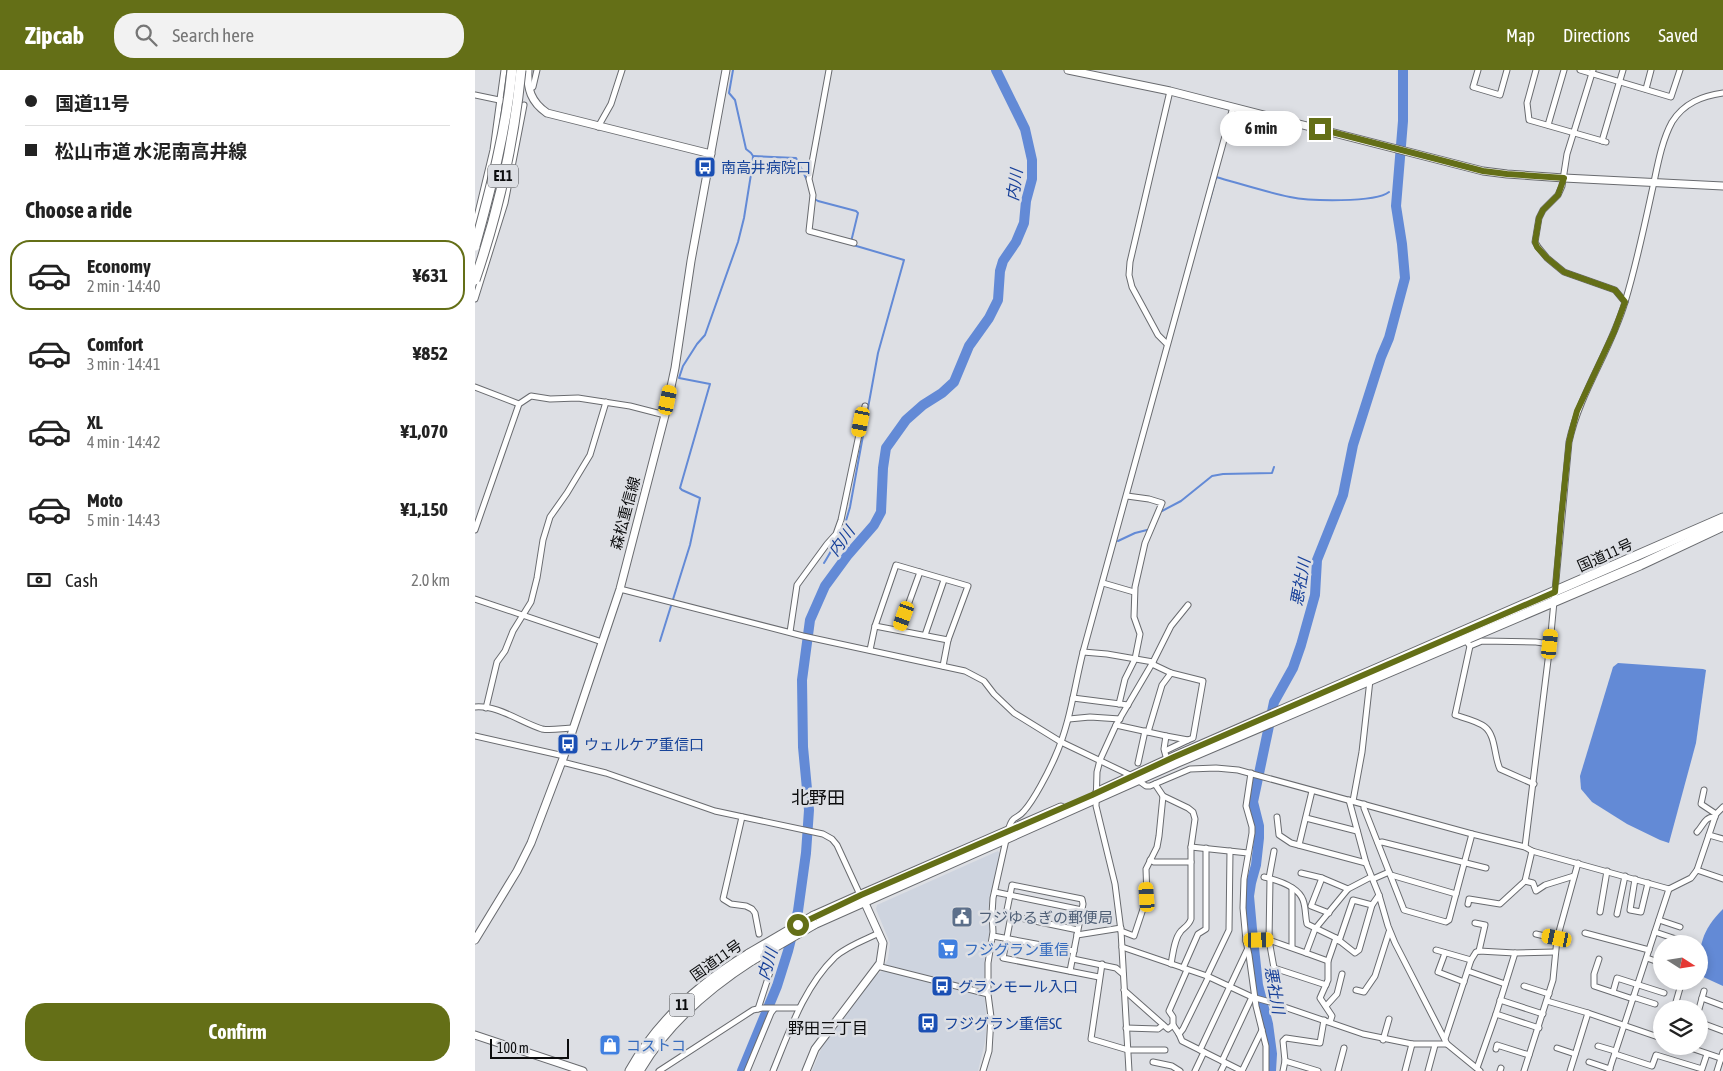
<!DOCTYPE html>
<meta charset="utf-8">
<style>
:root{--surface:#fff;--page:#f2f2f2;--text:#222;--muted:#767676;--line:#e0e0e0;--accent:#646f17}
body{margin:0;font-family:"Asap Condensed","Noto Sans JP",sans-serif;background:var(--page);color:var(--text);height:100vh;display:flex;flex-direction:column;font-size:19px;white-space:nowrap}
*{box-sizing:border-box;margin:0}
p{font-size:16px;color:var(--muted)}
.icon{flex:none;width:28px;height:28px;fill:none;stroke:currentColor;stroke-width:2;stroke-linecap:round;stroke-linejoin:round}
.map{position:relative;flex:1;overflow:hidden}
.side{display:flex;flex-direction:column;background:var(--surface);width:475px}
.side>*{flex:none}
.hud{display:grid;align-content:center;height:110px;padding:0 25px;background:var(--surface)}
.needle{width:32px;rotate:102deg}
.controls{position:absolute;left:1178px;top:865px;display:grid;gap:10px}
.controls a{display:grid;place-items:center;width:55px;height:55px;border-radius:50%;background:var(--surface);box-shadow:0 2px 8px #0003;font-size:25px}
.scale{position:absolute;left:15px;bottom:12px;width:79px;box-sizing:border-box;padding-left:5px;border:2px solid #0c0d0e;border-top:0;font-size:14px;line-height:18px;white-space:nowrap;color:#0c0d0e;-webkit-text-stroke:4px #dddfe4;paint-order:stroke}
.end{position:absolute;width:22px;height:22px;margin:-11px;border:6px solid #646f17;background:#fff;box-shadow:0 0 0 2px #fff}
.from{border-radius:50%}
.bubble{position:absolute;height:35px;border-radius:18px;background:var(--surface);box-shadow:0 2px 8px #0003;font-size:16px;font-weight:700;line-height:35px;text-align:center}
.car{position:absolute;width:15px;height:30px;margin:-15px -8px;border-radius:6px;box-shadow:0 0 4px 1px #0007;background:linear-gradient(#f5c518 24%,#345 0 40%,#f5c518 0 76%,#345 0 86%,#f5c518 0)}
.hud b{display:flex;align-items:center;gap:18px;height:48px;font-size:19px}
.hud b+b{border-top:1px solid var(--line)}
.hud i{width:12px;height:12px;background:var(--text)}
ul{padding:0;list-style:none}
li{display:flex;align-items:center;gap:15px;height:70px;margin:0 10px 8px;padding:0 15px;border:2px solid transparent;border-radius:20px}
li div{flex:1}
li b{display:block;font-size:19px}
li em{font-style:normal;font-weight:700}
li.active{border-color:var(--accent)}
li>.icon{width:45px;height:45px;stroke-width:1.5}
h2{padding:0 25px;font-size:22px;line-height:60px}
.pay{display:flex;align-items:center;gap:12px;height:55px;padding:0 25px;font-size:19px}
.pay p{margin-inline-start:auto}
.primary-button{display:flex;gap:10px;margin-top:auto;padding:10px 25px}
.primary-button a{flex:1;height:58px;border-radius:20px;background:var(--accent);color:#fff;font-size:20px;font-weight:700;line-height:58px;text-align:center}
header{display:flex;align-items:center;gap:30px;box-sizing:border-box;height:70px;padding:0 25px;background:var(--accent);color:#fff}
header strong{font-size:24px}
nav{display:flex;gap:28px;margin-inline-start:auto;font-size:18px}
.search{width:350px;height:45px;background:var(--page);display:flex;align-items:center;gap:12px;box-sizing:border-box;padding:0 18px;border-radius:20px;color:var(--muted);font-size:19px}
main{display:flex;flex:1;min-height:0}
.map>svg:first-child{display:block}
</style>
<header>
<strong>Zipcab</strong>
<div class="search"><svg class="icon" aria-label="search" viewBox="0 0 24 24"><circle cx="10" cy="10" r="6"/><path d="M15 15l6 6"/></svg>Search here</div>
<nav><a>Map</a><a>Directions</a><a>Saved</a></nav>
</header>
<main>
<section class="side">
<div class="hud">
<b><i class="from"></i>国道11号</b>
<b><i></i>松山市道 水泥南高井線</b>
</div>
<h2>Choose a ride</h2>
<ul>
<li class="active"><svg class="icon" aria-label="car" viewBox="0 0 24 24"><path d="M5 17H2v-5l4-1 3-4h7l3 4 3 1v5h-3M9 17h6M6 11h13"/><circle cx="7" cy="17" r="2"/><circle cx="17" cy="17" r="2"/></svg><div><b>Economy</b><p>2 min · 14:40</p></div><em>¥631</em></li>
<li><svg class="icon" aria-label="car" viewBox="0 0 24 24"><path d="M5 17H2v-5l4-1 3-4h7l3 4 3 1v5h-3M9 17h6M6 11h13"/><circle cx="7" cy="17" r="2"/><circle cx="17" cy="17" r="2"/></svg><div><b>Comfort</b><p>3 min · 14:41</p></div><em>¥852</em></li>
<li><svg class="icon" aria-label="car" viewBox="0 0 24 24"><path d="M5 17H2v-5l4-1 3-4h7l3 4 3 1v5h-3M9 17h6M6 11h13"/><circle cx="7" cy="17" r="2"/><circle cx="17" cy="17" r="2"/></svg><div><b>XL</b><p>4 min · 14:42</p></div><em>¥1,070</em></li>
<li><svg class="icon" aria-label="car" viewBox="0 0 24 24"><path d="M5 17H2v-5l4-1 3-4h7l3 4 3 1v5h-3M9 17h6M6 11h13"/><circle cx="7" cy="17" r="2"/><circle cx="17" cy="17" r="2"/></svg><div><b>Moto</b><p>5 min · 14:43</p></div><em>¥1,150</em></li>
</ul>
<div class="pay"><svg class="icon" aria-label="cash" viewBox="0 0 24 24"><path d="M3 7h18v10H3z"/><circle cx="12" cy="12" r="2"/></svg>Cash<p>2.0 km</p></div>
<div class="primary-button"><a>Confirm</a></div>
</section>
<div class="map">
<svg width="1248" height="1001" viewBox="0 0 1248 1001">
<rect width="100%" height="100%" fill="#dddfe4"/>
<path fill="#ced4df" d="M 523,781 L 526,785 L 522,806 L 515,824 L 513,842 L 516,862 L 510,893 L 509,920 L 512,953 L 510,972 L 503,1001 L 337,1001 L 349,972 L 398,907 L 406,902 L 413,889 L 415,873 L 401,839 L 402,835 Z"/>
<g fill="#638ad6">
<path d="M 1143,593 L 1228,599 L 1231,600 L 1221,673 L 1194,773 L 1185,770 L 1152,754 L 1117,732 L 1106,719 L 1105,706 L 1138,597 Z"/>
<path d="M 1248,839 L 1248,916 L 1224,905 C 1224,876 1226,861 1248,839 Z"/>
</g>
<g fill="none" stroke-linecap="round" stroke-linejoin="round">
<g stroke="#638ad6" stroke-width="2">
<path d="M 278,86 L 321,88 L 332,110"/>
<path d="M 338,128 L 343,131 L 381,141 L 383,143 L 376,172"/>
<path d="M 734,133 L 741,107 C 766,114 791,122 815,127 C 834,131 900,133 914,122"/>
<path d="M 687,441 L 706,431 L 737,406 L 748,404 L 797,403 L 799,397"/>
<path d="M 643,471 L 660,463 L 672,460"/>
<path d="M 349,493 C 361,473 370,459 375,437 L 403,283 L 429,190 L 378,175"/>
<path d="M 185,571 L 215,475 L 225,428 L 207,420 L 205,418 L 235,314 L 204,308 L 208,296 L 222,274 L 230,265 L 263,172 L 269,148 L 277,98 L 278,86 L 276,83 L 271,79 L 260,30 L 254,23 L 258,0"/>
</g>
<g stroke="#638ad6" stroke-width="10">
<path d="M 267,1001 L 302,916 L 313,881 L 323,841 L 331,783 L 334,740 L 328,677 L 327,610 L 335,550 L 350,516 L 372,486 L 399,455 L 406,442 L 408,398 L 411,378 L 431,350 L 448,335 L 467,323 L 479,312 L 494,276 L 514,248 L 523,230 L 525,201 L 528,191 L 541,172 L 549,153 L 551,131 L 557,109 L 557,90 L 550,59 L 521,0"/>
<path d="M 796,1001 L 797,984 L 793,954 L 783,915 L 777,859 L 774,826 L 776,813 L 781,795 L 784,768 L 784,756 L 778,732 L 799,632 L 818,598 L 826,575 L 840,525 L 842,490 L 868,425 L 878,375 L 906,287 L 914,268 L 930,208 L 927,174 L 921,136 L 928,51 L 928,0"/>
</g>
<g stroke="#696b6f" stroke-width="7">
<g id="street">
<path d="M 354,0 L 334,109 L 338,125 L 334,161 L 379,173"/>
<path d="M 1003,0 L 998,17 L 1025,25 L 1032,0"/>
<path d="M 1061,0 L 1052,33 L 1054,50 L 1131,72"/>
<path d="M 1105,0 L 1196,27 L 1205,0"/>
<path d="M 1118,0 L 1092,84 L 1087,116 L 1083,125 L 1068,140 L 1064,148 L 1060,172 L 1063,177 L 1072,188 L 1089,202 L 1140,220 L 1150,232"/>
<path d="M 54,19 L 58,17 L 62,0"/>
<path d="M 1171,19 L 1176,0"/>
<path d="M 0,25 L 29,31"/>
<path d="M 1073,55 L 1089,0"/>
<path d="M 123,57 L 136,34 L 147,0"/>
<path d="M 1127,71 L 1148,0"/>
<path d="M 0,155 L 18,80 L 29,0"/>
<path d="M 0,229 L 30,133 L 49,35"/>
<path d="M 692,274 L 683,265 L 657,217 L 654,205 L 655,192 L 695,21"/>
<path d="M 0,317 L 44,334"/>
<path d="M 0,460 L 44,334 L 56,326 L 75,329 L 103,328 L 155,336 L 190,345"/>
<path d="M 628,513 L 659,522"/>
<path d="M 145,519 L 328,566 L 490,601 L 509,611 L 519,624 L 539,643 L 586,672 L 657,706 L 671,716 L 675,716 L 715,699 L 741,698 L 763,700 L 997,764 L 1050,777 L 1057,781 L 1194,819 L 1216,808 L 1222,800 L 1241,744 L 1248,737"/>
<path d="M 0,529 L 127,572"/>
<path d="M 400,556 L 473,570"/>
<path d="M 424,560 L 445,502"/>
<path d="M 315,562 L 322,515 L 352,474 L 361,464 L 366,450 L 390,336"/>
<path d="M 450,565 L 469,510"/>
<path d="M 989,568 L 995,576 L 980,645 C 989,648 1003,651 1010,657 C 1021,666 1019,687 1025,699 L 1059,714"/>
<path d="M 995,576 L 1007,571 L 1061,572 L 1075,574"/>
<path d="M 395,580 L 400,556 L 421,495 L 493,516 L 473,570 L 468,596"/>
<path d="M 608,582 L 632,584 L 678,592"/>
<path d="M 677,594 L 696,603 L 728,611 L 718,668 L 713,670 L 691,666 L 689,679 L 692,690"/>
<path d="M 598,628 L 653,635"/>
<path d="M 644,634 L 650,609 L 660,589 L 665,564 L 659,547 L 660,517 L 670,473 L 687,433 L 674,429 L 652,426"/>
<path d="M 0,637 C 23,635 45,652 67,659 C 76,661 89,658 98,658"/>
<path d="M 11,638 L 22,592 L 30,581 L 38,561 L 56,532 L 62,508 L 68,470 L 75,447 L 92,423 L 115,385 L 131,332"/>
<path d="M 594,649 L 615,647 L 645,649"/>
<path d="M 641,655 L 691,666"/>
<path d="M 673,662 L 687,615 L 696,603"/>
<path d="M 0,666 L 89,686"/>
<path d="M 690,681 L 713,670"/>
<path d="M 87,692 L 131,703 L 240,741 L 348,764 L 357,769 L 362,775 L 386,827"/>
<path d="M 663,693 L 670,661"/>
<path d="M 776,703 L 771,736 L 777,757 L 777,763 L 769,809 L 768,838 L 771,871 L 774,885 L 781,936 L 791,976 L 791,1001"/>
<path d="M 1229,720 L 1226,734 L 1241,744"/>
<path d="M 688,726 L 713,738 L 718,742 L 720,749 L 716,777 L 716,849 C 714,855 710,857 706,861 C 699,869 698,884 696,894"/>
<path d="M 874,730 L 891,793 L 904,825 L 913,856 L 920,873 L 972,974 L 1005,1001"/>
<path d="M 878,731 L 887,682 L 895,610"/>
<path d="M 889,734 L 889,738 L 929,840 L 971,852 L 974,850 L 997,764"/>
<path d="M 267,747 L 248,829 L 256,834 L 271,836 L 277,839 L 280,843 L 284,864"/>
<path d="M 802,747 L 804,765 L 816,773 L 891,793"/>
<path d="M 831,748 L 882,761"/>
<path d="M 1222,762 C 1228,756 1230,746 1240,747"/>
<path d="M 1234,765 L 1248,769"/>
<path d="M 903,773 L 907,772 L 1011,798"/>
<path d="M 824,775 L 837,721"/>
<path d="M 716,777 L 773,783"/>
<path d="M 1050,777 L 1075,574 L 1094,372 C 1105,322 1136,280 1150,232 C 1161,196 1169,158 1177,121 C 1182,99 1186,72 1197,52 C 1209,33 1227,26 1248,23"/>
<path d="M 675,790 L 679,792 L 716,792"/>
<path d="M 1222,800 L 1248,809"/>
<path d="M 826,803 L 847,808 L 873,819"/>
<path d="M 916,805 L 981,824"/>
<path d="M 789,807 C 802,810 823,816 828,830 C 831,838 830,846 832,854 L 861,868 L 880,883 L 884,880 L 897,835 L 904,825"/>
<path d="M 794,808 L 799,781"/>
<path d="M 847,808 L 836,836 L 854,843"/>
<path d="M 795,809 L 794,870 L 799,898 L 851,915"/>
<path d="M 898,809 L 914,802"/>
<path d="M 1160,809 L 1155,840 L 1166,842 L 1173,813"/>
<path d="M 1050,811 L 1058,813 L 1061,821 L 1070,815 L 1099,806"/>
<path d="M 520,822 L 607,840"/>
<path d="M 993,834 L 994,829 L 1025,834 L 1050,811 L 1057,781"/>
<path d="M 1125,842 L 1132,801"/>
<path d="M 1142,844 L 1150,806"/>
<path d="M 536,846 L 528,888 L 624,907"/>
<path d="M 1184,850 L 1205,857"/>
<path d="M 1000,853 L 1010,855 L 1004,881"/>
<path d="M 646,861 L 659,866 L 672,827 L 671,799 L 682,777 L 684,766 L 688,726 L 680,714"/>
<path d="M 1180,862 L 1201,869"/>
<path d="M 1110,863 L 1174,880"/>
<path d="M 1061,864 L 1082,869"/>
<path d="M 602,865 L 646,858"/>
<path d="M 518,866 L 599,881"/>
<path d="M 771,871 L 794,870 L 831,883 L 840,859 L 873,819 L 896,807"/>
<path d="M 864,871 L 878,830 L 897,835"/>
<path d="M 647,877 L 732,906 L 777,927 L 795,932 L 888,964 L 937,974 L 972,974"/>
<path d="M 817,877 L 817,818"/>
<path d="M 961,880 L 996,890"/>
<path d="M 831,883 L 853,891"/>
<path d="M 970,883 L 963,902 L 989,912"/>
<path d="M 1172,888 L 1186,893"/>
<path d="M 598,889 L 641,898 L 648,904"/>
<path d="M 1124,889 L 1119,904 L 1119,916 L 1158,929"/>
<path d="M 627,894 L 616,969 L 653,980 L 690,980"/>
<path d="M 402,896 L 513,924"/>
<path d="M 708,898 L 723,864 L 731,859 L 731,778"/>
<path d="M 595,901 L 608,834 L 607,829 L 537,815 L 531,845 L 603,860"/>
<path d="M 993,901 L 1030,914"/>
<path d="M 732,906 L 754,860 L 755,781"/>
<path d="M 1049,916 L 1074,924"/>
<path d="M 649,920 L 693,959 L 698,955 L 704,964 L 707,971 L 767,1001"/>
<path d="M 881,920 L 889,922 L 900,906 L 914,862"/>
<path d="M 1138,922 L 1142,908 L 1189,923"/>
<path d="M 1158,927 L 1180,934"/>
<path d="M 1227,928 L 1248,936"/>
<path d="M 1025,930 L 1068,944"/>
<path d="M 1072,931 L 1113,943 L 1186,968"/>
<path d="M 851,936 L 862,924 L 867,904"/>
<path d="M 283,939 L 295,902 L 292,888"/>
<path d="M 1199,939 L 1207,911"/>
<path d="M 1224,939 L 1229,921"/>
<path d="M 1021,944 L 1064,958"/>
<path d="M 855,952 L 857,946 L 845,928 L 853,910 L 853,891 L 861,868"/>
<path d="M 1224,952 L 1248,961"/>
<path d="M 698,955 L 698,947 L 694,941 L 712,900"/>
<path d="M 651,958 L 683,959 L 688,955"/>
<path d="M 704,964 L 708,959 L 733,908"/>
<path d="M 970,969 L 996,890 L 1001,882 L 1004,881 L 1040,883 L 1080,882"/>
<path d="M 908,970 L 914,949"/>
<path d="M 1123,976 L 1140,981"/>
<path d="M 1210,976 L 1248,989"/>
<path d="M 1082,978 L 1100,984"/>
<path d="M 1021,979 L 1022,975 L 1054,985"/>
<path d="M 725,980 L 772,880"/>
<path d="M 1140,984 L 1177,996 L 1181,985 L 1227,999 L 1232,984"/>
<path d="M 747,991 L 777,927"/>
<path d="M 810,991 L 843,1001"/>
<path d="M 678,992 L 697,996 L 705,1001"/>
<path d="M 1114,992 L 1135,999"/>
<path d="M 1002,998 L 1021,944 L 1040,883"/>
<path d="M 184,1001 L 278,940 L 287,938 L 324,938"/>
<path d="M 272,1001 L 296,943 L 299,939"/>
<path d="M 298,1001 C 314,962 329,917 360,887 C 372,876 390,870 404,863"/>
<path d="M 508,1001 L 514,981 L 516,947 L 513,924 L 513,893 L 518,862 L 517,844 L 518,828 L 533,761 C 538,743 541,751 549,741 C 559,730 574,701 580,687 C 595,654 599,618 608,582 L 758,37"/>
<path d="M 654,1001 L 646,861 L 640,814 L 621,736 L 622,702 L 625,690 L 641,655 L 678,592 L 696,556 L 713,535"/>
<path d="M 720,1001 L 729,982"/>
<path d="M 746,1001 L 750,993"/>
<path d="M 767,1001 L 787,960"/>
<path d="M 808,1001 L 810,991 L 808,971 L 811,968 L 845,973 L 849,950"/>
<path d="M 863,1001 L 869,978"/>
<path d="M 930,1001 L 937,974"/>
<path d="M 953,1001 L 960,975"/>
<path d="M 1025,1001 L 1026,998"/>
<path d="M 1049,1001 L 1078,910 L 1082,869 L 1103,793"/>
<path d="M 1095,1001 L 1113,943"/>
<path d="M 1134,1001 L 1194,819"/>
<path d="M 1242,1001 L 1248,982"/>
</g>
</g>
<g stroke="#696b6f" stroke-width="9">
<g id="secondary">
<path d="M 53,0 C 52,19 56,32 72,43 L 236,84"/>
<path d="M 593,0 L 695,21 L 1008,101 L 1032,104 L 1089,108 L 1248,116"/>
<path d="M 0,870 L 42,801 L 56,773 L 89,686 L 145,519 L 190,345 L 200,298 L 216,191 L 251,0"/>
<path d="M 0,965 L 108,1001"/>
<path d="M 331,1001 L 340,979 L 405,893 L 408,873 L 389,831"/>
</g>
</g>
<g stroke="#696b6f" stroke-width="11">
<g id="highway">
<path d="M 623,722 L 699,687 L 1248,448"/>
<path d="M 339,846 L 386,825 L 586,738"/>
<path d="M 339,854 L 703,692 L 1165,495 L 1248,456"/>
<path d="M 155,1001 C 183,951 226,913 274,884"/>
<path d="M 164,1001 C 191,954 232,919 277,890"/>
</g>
</g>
<use href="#street" stroke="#fff" stroke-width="5"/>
<use href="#secondary" stroke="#fff" stroke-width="7"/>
<use href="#highway" stroke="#fff" stroke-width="9"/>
<g stroke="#696b6f" stroke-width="11" stroke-linecap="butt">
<g id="highway-bridge">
<path d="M 0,176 C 16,118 31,60 37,0"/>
<path d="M 0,210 C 23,143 39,71 46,0"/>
<path d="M 274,884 L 339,846"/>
<path d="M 277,890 L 339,854"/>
</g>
</g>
<use href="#highway-bridge" stroke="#fff" stroke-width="9"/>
</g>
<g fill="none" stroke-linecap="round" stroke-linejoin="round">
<path stroke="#646f17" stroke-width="6" d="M 323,855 L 386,825 L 617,725 L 699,687 L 1080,522 L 1086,449 L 1094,372 L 1098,356 L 1102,341 L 1139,262 L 1150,232 L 1140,220 L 1089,202 L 1072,188 L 1062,177 L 1060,172 L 1064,148 L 1068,140 L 1083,125 L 1089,108 L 1032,104 L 1008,101 L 845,59"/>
</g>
<defs>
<g id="bus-square" transform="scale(1.125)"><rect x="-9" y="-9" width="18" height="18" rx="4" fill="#1a4fb4" stroke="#dddfe4"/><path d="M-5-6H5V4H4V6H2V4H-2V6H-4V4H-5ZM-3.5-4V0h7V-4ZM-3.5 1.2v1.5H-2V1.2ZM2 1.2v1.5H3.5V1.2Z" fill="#fff"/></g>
<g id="civic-square" transform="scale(1.125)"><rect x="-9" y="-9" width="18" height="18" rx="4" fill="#5c6f8a" stroke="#dddfe4"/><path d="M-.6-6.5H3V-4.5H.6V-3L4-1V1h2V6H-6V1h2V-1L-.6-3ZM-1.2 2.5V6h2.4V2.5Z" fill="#fff"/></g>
<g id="supermarket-square" transform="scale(1.125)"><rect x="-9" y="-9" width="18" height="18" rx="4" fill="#3f7fe0" stroke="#dddfe4"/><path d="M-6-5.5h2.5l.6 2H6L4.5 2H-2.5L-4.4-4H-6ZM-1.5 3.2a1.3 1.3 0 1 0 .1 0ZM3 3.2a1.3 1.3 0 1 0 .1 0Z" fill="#fff"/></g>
<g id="shop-square" transform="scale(1.125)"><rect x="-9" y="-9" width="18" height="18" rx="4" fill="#3f7fe0" stroke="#dddfe4"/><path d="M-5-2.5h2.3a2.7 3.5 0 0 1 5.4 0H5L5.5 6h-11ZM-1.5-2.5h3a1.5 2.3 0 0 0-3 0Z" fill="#fff"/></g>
</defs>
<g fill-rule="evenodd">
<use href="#bus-square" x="230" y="97"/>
<use href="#bus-square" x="93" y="674"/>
<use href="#civic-square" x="487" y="847"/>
<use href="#supermarket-square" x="473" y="879"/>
<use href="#bus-square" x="467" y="916"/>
<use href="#bus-square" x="453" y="953"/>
<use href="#shop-square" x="135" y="975"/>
</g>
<g text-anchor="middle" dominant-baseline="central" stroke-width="5" stroke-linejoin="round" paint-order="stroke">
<g fill="#dddfe4" stroke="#4b4c4e" stroke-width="1">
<rect x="13" y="94.5" width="30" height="23" rx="4"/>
<rect x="194.5" y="923.5" width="25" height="23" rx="4"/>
</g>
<g font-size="14" font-weight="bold" fill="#0c0d0e">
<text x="28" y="106">E11</text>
<text x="207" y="935">11</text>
</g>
<g font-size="15" fill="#164399" stroke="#dddfe4" text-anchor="start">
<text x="246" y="97">南高井病院口</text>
<text x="109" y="674">ウェルケア重信口</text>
<text x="483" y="916">グランモール入口</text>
<text x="469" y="953">フジグラン重信SC</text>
</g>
<g font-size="15" fill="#0c0d0e" stroke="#dddfe4">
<text transform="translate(150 443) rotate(-75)">森松重信線</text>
<text transform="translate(1130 485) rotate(-24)">国道11号</text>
<text transform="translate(241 890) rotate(-35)">国道11号</text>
</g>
<g font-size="15" fill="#4e5e75" stroke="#dddfe4" text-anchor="start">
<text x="503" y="847">フジゆるぎの郵便局</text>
</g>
<g font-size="15" fill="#366cbe" stroke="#dddfe4" text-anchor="start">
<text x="489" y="879">フジグラン重信</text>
<text x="151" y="975">コストコ</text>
</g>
<g font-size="16" font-style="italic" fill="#174099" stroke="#dddfe4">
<text transform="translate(539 115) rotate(-82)">内川</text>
<text transform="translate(366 471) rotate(-53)">内川</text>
<text transform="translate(825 512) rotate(-80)">悪社川</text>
<text transform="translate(292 894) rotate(-73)">内川</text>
<text transform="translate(800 920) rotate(80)">悪社川</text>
</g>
<g font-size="16" fill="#0c0d0e" stroke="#dddfe4">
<text x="353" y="958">野田三丁目</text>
</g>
<g font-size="18" fill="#0c0d0e" stroke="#dddfe4">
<text x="343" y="727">北野田</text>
</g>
</g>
</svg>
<div class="controls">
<a><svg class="needle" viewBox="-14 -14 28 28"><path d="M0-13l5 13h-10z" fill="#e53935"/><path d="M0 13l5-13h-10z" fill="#767676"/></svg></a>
<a><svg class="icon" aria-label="layers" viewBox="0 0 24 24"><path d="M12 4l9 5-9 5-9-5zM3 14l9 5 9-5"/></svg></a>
</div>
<div class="scale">100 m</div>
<i class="end from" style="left:323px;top:855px"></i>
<i class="end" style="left:845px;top:59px"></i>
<div class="bubble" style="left:745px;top:41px;width:82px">6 min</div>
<i class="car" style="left:193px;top:330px;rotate:12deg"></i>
<i class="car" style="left:386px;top:352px;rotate:191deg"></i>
<i class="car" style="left:429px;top:546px;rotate:200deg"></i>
<i class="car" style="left:1075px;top:574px;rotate:6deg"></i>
<i class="car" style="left:672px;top:827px;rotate:356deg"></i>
<i class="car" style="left:1082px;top:868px;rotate:282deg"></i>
<i class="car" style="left:784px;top:870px;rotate:89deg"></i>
</div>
</main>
